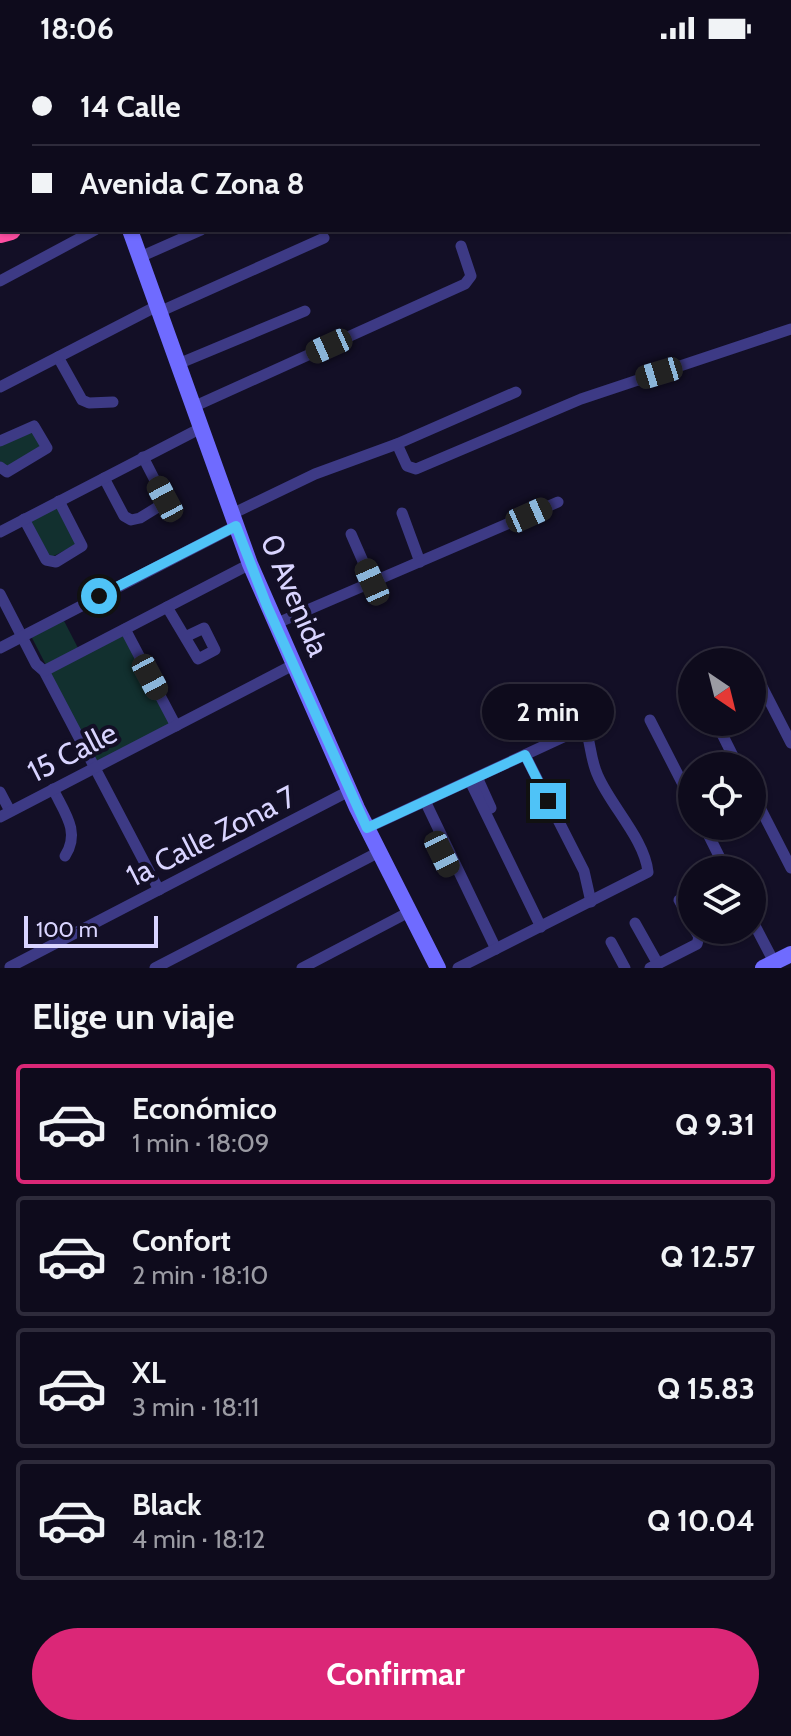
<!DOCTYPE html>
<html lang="es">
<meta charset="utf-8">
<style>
:root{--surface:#0e0b1c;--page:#1c1929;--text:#f1f3f6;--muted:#9b9ba3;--line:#2e2b3b;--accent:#db2777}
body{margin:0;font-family:Cabin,sans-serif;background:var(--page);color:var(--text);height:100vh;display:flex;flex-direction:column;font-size:30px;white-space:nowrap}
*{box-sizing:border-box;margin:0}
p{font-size:26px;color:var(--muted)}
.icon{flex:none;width:44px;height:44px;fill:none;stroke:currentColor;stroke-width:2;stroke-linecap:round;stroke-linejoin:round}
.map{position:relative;height:912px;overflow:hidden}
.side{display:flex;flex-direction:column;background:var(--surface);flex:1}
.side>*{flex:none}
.banner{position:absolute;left:0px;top:0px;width:792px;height:176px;box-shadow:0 2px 6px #0004,0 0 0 2px var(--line);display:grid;align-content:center;height:176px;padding:0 32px;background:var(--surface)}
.needle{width:52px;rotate:145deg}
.tools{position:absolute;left:678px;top:592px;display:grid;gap:16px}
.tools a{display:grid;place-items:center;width:88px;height:88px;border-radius:50%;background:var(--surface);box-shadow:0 2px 6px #0004,0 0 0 2px var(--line);font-size:40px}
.scale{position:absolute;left:24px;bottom:20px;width:134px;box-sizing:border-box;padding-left:8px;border:4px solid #d9d4ff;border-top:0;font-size:22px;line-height:28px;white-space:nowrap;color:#d9d4ff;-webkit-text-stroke:6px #130f26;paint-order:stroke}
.end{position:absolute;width:36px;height:36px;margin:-18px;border:10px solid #4fc3f7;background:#111;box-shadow:0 0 0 4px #111}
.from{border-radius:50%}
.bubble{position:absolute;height:56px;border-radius:28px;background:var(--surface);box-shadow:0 2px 6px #0004,0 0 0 2px var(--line);font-size:26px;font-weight:700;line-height:56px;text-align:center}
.car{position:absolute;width:24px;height:48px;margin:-24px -12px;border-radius:10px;box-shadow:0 0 6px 2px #0007;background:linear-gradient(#222 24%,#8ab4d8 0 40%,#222 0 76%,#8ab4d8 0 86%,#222 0)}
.banner b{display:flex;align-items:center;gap:28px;height:76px;font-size:30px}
.banner b+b{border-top:2px solid var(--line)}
.banner i{width:20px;height:20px;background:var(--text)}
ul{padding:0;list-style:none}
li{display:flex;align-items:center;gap:24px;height:120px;margin:0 16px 12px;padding:0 16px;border:4px solid var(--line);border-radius:8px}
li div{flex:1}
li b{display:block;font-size:30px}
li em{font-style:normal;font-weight:700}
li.selected{border-color:var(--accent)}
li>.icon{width:72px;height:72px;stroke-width:1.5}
h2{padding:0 32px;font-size:36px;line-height:96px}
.button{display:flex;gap:16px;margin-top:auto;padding:16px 32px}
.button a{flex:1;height:92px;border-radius:48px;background:var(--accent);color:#fff;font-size:32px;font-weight:700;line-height:92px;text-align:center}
.status{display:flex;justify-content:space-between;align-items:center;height:56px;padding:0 40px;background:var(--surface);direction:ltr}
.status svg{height:22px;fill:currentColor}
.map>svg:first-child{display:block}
</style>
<div class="status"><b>18:06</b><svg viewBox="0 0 49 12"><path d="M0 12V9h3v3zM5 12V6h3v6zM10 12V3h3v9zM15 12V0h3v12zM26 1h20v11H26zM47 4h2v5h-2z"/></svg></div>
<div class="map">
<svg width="791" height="912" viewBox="0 0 791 912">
<rect width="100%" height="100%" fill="#130f26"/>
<g fill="#12302f">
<path d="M 32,372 L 43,393 L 4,414 L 0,405 L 0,389 Z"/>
<path d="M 59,450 L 79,487 L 48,503 L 28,466 Z"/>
<path d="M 62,561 L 78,592 L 46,609 L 30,578 Z"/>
<path d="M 126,578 L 171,669 L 95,708 L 49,617 Z"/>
</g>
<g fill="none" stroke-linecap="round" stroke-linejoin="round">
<g stroke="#3d3a85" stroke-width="11">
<path d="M 253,0 L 253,2"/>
<path d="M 405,0 L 406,2"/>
<path d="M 757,0 L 758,2"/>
<path d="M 113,2 L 117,0"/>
<path d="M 790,75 L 791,74"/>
<path d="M 790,85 L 791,88"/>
<path d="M 140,201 L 201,174"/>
<path d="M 0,225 L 95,174"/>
<path d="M 159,256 L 324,182"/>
<path d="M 58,301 L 82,344 L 89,347 L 113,346"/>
<path d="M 178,308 L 305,255"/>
<path d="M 0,331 L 157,250"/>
<path d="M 193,351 L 465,228 L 471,220 L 461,190"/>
<path d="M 0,385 L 34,370 L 47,392 L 7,416 L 0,411"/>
<path d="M 397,388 L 407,410 L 416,413 L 581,343 L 791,273"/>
<path d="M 104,422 L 124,460 L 131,464 L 140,462 L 166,446 L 143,401"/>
<path d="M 402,457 L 420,506"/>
<path d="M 232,458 L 315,418 L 397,388 L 516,336"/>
<path d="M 24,463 L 46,504 L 56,506 L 82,490 L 59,445"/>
<path d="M 0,476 L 201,372"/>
<path d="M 351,478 L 372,526"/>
<path d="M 0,538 L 36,608 L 44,615 L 159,834"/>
<path d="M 167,551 L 198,603 L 215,594 L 204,572 L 185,581"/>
<path d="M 275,568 L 558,446"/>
<path d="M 125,573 L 176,670"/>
<path d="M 0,592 L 236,470"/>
<path d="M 752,611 L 791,687"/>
<path d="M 44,615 L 250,508"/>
<path d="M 650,664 L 692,746"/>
<path d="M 716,666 L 738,710"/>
<path d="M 525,699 L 584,815 L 591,846"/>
<path d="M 477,721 L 491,752"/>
<path d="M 470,725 L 541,871"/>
<path d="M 53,733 C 64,756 81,776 65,800"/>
<path d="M 0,736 L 10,755"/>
<path d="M 752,736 L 791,812"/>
<path d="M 425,745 L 496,893"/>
<path d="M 0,761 L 293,609"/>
<path d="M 704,770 L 726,814"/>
<path d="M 367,772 L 585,671 C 591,687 590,703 598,720 C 611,750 645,784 648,816 L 458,912"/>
<path d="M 679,844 L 692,868"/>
<path d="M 752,864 L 774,906"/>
<path d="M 635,867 L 658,908"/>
<path d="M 611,886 L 625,912"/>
<path d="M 10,911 L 349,735"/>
<path d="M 155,912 L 379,796"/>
<path d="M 302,912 L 409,856"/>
<path d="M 650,912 L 697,888 L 699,881 L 695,874"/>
</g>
<g stroke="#6f6bff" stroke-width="16">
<path d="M 71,0 L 72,2"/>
<path d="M 130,174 L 250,508 L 357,752 L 438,912"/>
<path d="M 763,912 L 791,898"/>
</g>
<g stroke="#ff4fa3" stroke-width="20">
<path d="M 737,2 L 742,0"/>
<path d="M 0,158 L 2,158"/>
<path d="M 0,177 L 11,174"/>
</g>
</g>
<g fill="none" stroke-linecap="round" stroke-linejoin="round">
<path stroke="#4fc3f7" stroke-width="10" d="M 99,540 L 236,470 L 267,550 L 367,772 L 525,699 L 548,745"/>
</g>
<g text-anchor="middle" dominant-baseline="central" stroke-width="8" stroke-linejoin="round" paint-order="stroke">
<g font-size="30" fill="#d9d4ff" stroke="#130f26">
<text transform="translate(295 539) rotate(67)">0 Avenida</text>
<text transform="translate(72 696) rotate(-27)">15 Calle</text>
<text transform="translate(211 780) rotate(-27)">1a Calle Zona 7</text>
</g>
</g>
</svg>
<div class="tools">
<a><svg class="needle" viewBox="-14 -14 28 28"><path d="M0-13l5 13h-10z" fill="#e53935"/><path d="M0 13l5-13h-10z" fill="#9b9ba3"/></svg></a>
<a><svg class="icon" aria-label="locate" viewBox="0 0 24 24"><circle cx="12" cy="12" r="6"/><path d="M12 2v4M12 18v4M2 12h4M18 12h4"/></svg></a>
<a><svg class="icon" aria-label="layers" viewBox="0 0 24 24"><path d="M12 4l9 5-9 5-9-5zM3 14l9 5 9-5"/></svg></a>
</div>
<div class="scale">100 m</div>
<i class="end from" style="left:99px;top:540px"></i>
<i class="end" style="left:548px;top:745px"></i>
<div class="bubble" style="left:482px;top:628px;width:132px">2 min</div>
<i class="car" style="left:329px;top:290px;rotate:246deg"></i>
<i class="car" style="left:659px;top:317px;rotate:253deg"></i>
<i class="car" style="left:165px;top:443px;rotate:332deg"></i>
<i class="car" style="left:529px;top:459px;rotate:66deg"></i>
<i class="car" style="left:372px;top:526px;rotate:336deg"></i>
<i class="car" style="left:150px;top:621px;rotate:152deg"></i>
<i class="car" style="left:442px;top:798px;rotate:154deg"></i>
<div class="banner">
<b><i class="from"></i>14 Calle</b>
<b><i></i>Avenida C Zona 8</b>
</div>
</div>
<section class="side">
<h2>Elige un viaje</h2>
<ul>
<li class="selected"><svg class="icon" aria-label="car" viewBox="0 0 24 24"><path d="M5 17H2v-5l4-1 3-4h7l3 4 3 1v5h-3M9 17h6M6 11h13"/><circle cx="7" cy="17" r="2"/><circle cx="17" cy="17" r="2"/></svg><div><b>Económico</b><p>1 min · 18:09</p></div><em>Q 9.31</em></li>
<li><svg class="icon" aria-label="car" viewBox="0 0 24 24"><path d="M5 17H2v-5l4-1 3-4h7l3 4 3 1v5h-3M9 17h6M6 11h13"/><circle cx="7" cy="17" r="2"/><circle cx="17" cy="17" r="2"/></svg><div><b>Confort</b><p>2 min · 18:10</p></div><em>Q 12.57</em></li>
<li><svg class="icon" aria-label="car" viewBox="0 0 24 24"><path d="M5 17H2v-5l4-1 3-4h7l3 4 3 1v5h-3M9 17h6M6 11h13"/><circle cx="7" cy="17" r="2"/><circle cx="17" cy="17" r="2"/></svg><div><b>XL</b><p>3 min · 18:11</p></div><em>Q 15.83</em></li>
<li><svg class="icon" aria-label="car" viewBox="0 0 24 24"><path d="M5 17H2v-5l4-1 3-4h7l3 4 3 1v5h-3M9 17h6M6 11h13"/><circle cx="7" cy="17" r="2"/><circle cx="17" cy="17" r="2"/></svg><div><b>Black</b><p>4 min · 18:12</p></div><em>Q 10.04</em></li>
</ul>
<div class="button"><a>Confirmar</a></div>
</section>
